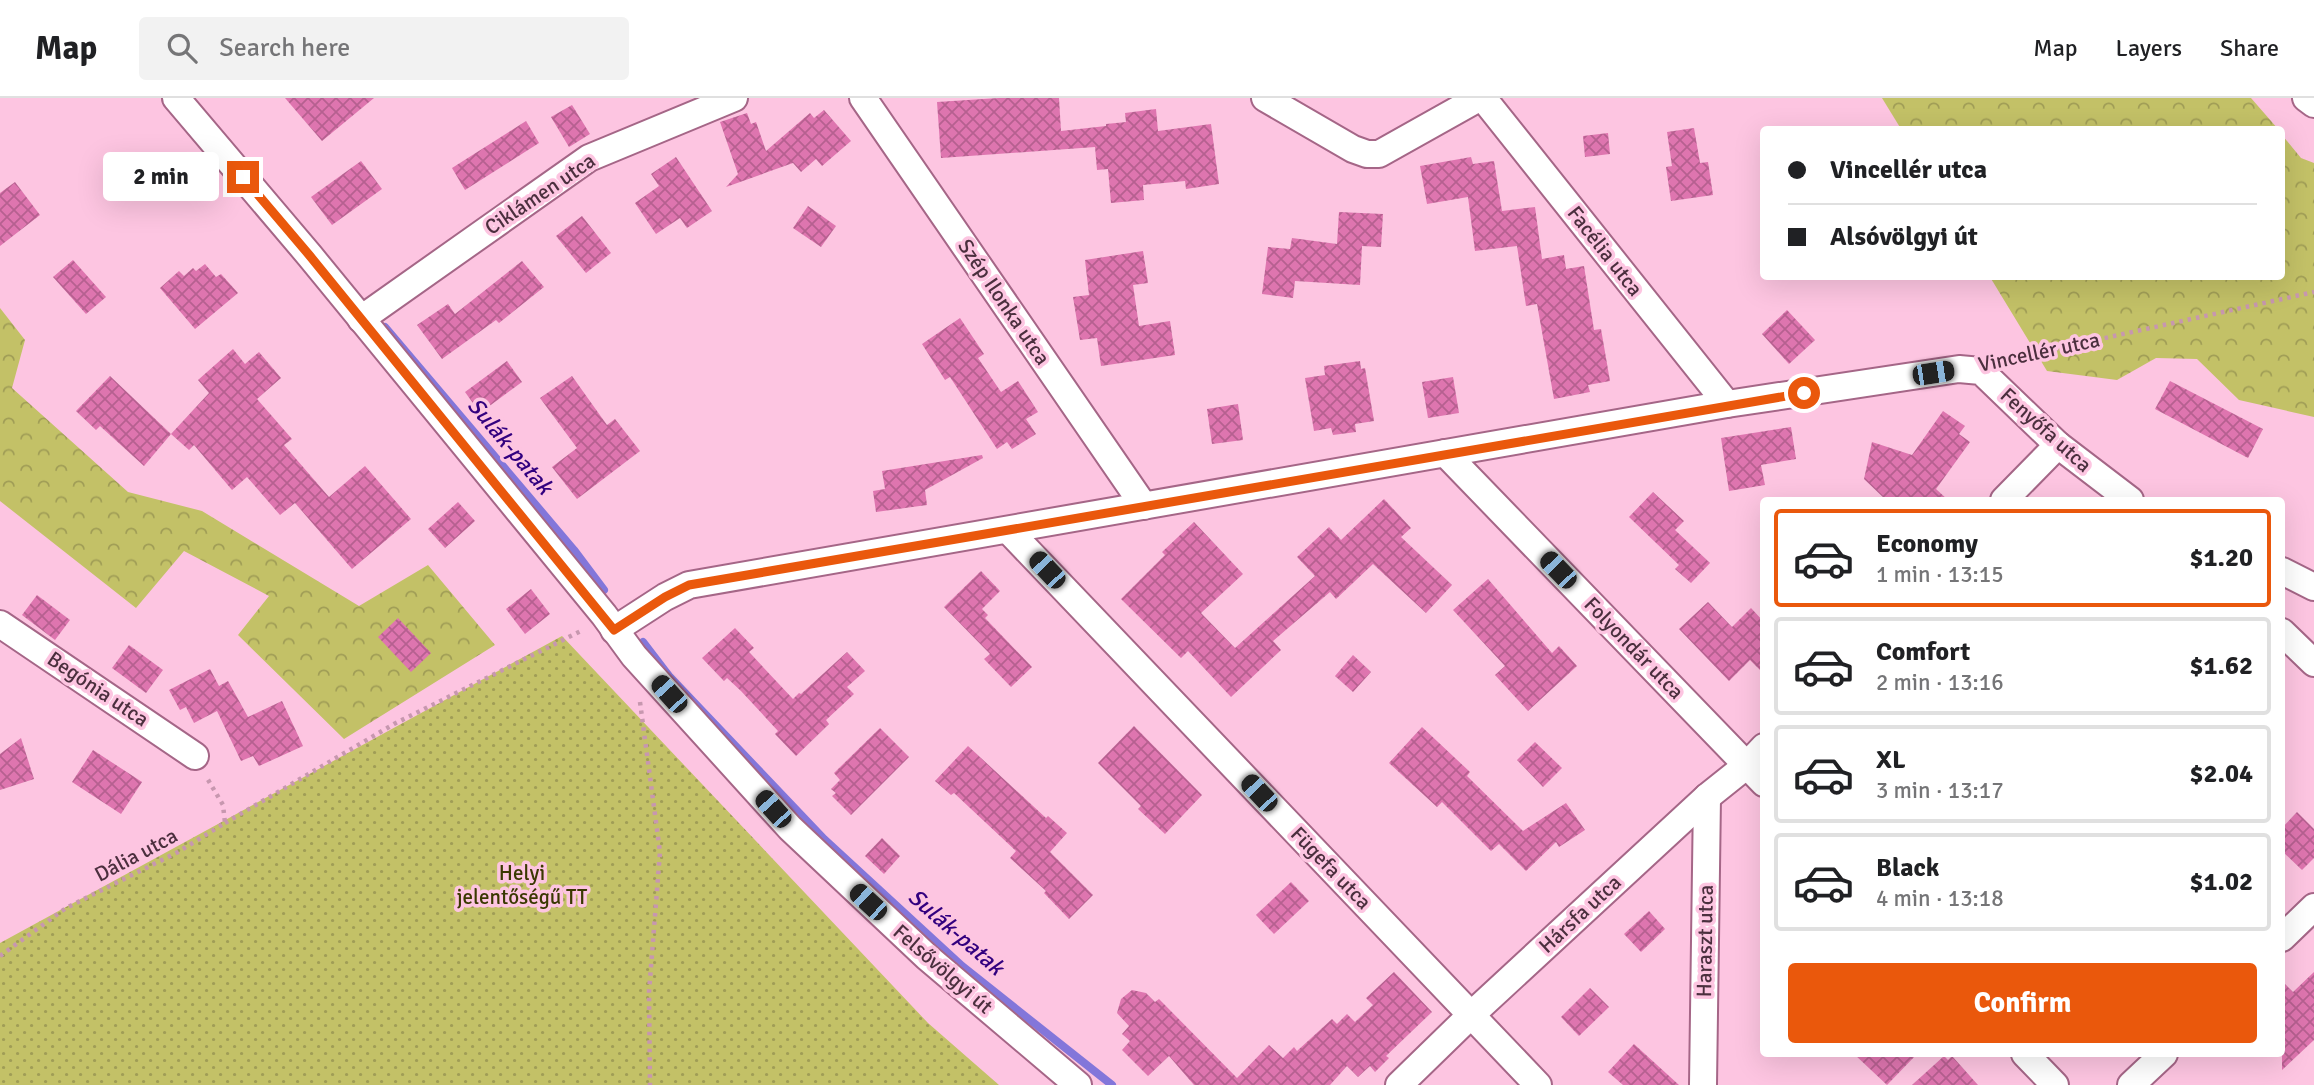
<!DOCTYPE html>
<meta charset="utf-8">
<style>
:root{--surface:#fff;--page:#f2f2f2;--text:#202124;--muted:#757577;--line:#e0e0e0;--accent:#ea580c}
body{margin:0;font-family:Signika,sans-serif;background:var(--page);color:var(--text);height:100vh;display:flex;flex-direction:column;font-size:26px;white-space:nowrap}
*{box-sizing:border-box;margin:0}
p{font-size:23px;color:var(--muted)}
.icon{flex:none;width:38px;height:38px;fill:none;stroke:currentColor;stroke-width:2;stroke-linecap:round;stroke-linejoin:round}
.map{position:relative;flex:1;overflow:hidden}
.drawer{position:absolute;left:1760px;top:399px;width:525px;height:560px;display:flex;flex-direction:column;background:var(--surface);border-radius:7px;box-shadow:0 7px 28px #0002}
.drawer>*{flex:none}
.top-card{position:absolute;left:1760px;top:28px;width:525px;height:154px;border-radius:7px;box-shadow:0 7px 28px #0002;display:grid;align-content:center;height:154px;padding:0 28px;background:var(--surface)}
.end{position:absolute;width:32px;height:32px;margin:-16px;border:9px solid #ea580c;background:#fff;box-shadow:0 0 0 4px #fff}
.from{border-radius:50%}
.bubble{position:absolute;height:49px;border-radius:7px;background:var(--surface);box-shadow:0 7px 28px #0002;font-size:23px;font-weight:700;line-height:49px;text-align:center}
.car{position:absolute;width:21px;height:42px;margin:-21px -10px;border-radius:9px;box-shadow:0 0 5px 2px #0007;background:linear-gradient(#222 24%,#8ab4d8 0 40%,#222 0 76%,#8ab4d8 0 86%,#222 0)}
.top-card b{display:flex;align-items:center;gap:24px;height:66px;font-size:26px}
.top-card b+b{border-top:2px solid var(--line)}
.top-card i{width:18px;height:18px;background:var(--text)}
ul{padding:12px 0 0;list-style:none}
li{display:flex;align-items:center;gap:21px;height:98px;margin:0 14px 10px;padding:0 14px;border:4px solid var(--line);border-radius:7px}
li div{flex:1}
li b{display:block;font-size:26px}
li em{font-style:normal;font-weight:700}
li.active{border-color:var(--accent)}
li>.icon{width:63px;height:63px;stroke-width:1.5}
.primary-button{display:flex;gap:14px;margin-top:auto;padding:14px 28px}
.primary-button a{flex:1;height:80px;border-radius:7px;background:var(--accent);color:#fff;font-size:28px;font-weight:700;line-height:80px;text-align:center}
header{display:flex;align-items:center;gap:42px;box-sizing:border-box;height:98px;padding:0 35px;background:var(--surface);border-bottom:2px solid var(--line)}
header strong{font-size:33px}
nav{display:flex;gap:38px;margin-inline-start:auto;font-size:24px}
.search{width:490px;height:63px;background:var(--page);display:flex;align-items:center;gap:18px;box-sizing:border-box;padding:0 24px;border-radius:7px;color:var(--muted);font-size:26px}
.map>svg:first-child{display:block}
</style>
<header>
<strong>Map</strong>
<div class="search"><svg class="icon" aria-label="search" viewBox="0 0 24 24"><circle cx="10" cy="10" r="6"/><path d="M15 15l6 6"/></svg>Search here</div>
<nav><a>Map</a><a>Layers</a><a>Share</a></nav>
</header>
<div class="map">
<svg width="2314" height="987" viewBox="0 0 2314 987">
<defs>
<pattern id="forest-crowns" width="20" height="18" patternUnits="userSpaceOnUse" patternTransform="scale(1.75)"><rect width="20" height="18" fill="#c3c167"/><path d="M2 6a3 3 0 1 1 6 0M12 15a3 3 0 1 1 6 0" fill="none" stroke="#a09d56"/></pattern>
<pattern id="park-dots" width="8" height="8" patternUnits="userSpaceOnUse" patternTransform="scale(1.75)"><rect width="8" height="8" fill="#c3c167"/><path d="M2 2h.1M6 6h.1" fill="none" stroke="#a09d56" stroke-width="1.8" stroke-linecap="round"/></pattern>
<pattern id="building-cross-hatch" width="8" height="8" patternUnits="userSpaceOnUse" patternTransform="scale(1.75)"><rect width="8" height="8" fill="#de75af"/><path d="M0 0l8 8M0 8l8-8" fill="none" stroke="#b66090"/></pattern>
</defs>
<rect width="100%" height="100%" fill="#fdc5e1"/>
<g fill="url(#forest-crowns)">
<path d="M 1882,0 L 2251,0 L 2278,31 L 1901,31 Z"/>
<path d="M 2282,37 L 2301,60 L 2314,65 L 2314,319 L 2239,302 L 2197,261 L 2156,260 L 2117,282 L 2047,273 L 1990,179 L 2282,178 Z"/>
<path d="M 0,210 L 25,242 L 12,290 L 128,394 L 202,413 L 359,508 L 428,467 L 495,547 L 344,641 L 238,537 L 269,498 L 184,453 L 136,510 L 0,403 Z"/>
</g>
<path fill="url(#park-dots)" d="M 562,538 L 928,925 L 999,987 L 0,987 L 0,845 Z"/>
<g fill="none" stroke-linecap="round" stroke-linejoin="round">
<g stroke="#8376da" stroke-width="8">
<path d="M 385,229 L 574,452 L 604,492"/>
<path d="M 643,544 L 669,578 L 824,741 L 962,868 L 1112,987"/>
</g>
</g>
<g fill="url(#building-cross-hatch)">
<path d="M 285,0 L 374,0 L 322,43 Z"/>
<path d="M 999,0 L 1059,0 L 1061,33 L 1106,28 L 1106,26 L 1126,24 L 1125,15 L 1156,11 L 1158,33 L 1211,26 L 1219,86 L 1186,91 L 1185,83 L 1143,87 L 1144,102 L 1111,105 L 1108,71 L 1097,72 L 1095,49 L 941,60 L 937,4 Z"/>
<path d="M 572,7 L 590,36 L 569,49 L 551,19 Z"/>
<path d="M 824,12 L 851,43 L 822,68 L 816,61 L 801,74 L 793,65 L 726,89 L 738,76 L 720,24 L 747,15 L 751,26 L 756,24 L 766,53 L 810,15 L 814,20 Z"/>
<path d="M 526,23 L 539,45 L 465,92 L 452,70 Z"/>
<path d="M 1694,30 L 1700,65 L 1708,64 L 1713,97 L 1671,103 L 1666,69 L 1672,68 L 1667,34 Z"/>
<path d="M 1608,35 L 1610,56 L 1585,59 L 1583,38 Z"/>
<path d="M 676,59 L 712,113 L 687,130 L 680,120 L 656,136 L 635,105 L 659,88 L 651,76 Z"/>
<path d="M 1471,59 L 1473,66 L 1494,63 L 1502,113 L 1535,109 L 1542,161 L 1564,157 L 1566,171 L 1584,168 L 1594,232 L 1601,231 L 1610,283 L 1588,287 L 1590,294 L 1554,301 L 1537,206 L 1526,208 L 1517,148 L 1475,153 L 1468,99 L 1427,106 L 1420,68 Z"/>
<path d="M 361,63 L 382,91 L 332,127 L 311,99 Z"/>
<path d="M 15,84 L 40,117 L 0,148 L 0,95 Z"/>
<path d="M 808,108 L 836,128 L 821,149 L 793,130 Z"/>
<path d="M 1339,114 L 1383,116 L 1381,149 L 1362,148 L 1360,187 L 1295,183 L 1293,200 L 1262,196 L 1268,149 L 1290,151 L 1292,140 L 1337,146 Z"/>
<path d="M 582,118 L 611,155 L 586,175 L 556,138 Z"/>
<path d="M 1143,153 L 1148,185 L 1133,187 L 1139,228 L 1170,223 L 1175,257 L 1101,268 L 1097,240 L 1080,242 L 1073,199 L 1089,197 L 1085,162 Z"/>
<path d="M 73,162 L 106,199 L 86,216 L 53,179 Z"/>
<path d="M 522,163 L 544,189 L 499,225 L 496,222 L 442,261 L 417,227 L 448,206 L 455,216 Z"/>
<path d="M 205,166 L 216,179 L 221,176 L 238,195 L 195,231 L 160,190 L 179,173 L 184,178 L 193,170 L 196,173 Z"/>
<path d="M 1787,212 L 1815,242 L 1789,266 L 1762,236 Z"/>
<path d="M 960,220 L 984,256 L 978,260 L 1001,294 L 1018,283 L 1038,314 L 1026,321 L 1036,336 L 1012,351 L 1007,344 L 997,351 L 950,279 L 945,282 L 922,246 Z"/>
<path d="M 233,251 L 245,266 L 259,254 L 281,280 L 257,301 L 292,341 L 284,347 L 329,399 L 365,368 L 411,421 L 352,471 L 295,405 L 280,417 L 247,379 L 232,392 L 194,347 L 189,352 L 171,336 L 209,295 L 198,282 Z"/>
<path d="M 507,263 L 522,284 L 480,315 L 465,294 Z"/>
<path d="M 1360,263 L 1361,271 L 1365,270 L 1374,323 L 1355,326 L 1356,334 L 1333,337 L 1331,330 L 1314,333 L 1305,280 L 1325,277 L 1324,268 Z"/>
<path d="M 110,278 L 171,336 L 144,368 L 100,328 L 96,332 L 76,313 Z"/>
<path d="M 572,278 L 607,327 L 615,321 L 640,353 L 577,401 L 552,369 L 577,350 L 540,300 Z"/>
<path d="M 1453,279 L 1459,315 L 1428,320 L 1422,284 Z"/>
<path d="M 2170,283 L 2263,331 L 2248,360 L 2155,311 Z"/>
<path d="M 1238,306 L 1243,342 L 1212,346 L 1207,311 Z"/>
<path d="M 1943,313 L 1965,328 L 1959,336 L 1970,344 L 1936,391 L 1948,402 L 1886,402 L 1864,381 L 1872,344 L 1912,357 Z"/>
<path d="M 1791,329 L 1796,361 L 1761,367 L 1765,387 L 1729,393 L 1721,340 Z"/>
<path d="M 982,357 L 983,360 L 925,392 L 927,407 L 876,414 L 873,393 L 885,391 L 882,373 Z"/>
<path d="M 1653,394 L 1684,423 L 1675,432 L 1710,465 L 1691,485 L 1675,471 L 1679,467 L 1629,419 Z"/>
<path d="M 1384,401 L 1411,430 L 1401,439 L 1452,487 L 1426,515 L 1373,466 L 1336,501 L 1330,494 L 1273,543 L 1281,552 L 1231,599 L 1188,553 L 1181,560 L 1121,501 L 1165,457 L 1162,454 L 1194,424 L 1243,476 L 1201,515 L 1235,550 L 1315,478 L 1297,459 L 1329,429 L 1341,442 Z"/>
<path d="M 458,404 L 475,423 L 445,450 L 428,431 Z"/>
<path d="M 981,473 L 1000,493 L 982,511 L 988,517 L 985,520 L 1032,569 L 1011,589 L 984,561 L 990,556 L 944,509 Z"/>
<path d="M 1488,481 L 1552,555 L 1559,548 L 1577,568 L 1528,613 L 1495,577 L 1505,568 L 1453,512 Z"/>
<path d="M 531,491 L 550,516 L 525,536 L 506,511 Z"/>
<path d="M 37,497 L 70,522 L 55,542 L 22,517 Z"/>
<path d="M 1708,504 L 1732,529 L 1751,510 L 1764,524 L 1764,576 L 1750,562 L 1729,583 L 1679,531 Z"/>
<path d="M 398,520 L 431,555 L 411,574 L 378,539 Z"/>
<path d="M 735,530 L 754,550 L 749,554 L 793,601 L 799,595 L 801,596 L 847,554 L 865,573 L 847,589 L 854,596 L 826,622 L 829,626 L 796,658 L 775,636 L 778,633 L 741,593 L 727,580 L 724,583 L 702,560 Z"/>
<path d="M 129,547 L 163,572 L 146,595 L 112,570 Z"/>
<path d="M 1353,557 L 1371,574 L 1353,594 L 1335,578 Z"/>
<path d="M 210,571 L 219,588 L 228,583 L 248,619 L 282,603 L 303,648 L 259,668 L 253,658 L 241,663 L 217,613 L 194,625 L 186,609 L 180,612 L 169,592 Z"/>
<path d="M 1134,628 L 1202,697 L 1165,736 L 1138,711 L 1141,708 L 1098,665 Z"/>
<path d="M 1422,629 L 1470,674 L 1467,678 L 1523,733 L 1566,705 L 1585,732 L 1559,749 L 1556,744 L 1526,773 L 1499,746 L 1491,753 L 1442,704 L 1437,709 L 1389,665 Z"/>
<path d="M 880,630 L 909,659 L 851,717 L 832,698 L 836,695 L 831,691 L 840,682 L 834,675 Z"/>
<path d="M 21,640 L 34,681 L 0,692 L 0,656 Z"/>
<path d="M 1535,644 L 1562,670 L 1543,689 L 1517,662 Z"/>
<path d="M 968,648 L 1046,720 L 1048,718 L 1067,735 L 1050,754 L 1093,797 L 1069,821 L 1044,795 L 1046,793 L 1010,760 L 1016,753 L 954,695 L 951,697 L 935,683 Z"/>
<path d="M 93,652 L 142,684 L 121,716 L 72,684 Z"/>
<path d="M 2297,714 L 2314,731 L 2314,760 L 2302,772 L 2282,753 L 2282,730 Z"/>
<path d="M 882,740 L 900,758 L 884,776 L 865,758 Z"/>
<path d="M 1291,784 L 1309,803 L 1274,836 L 1256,817 Z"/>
<path d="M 1649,813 L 1665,831 L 1641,854 L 1624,836 Z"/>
<path d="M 1394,874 L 1432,914 L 1386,958 L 1389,960 L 1375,974 L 1370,968 L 1358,979 L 1347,968 L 1330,987 L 1194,987 L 1169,958 L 1148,978 L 1122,952 L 1130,943 L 1122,936 L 1129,928 L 1117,915 L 1121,901 L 1132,892 L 1146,895 L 1155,904 L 1159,901 L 1237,980 L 1269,947 L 1283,960 L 1294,949 L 1297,953 L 1332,921 L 1337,926 L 1347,916 L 1355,924 L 1373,907 L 1366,900 Z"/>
<path d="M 2314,874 L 2314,942 L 2282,972 L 2282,883 L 2293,894 Z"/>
<path d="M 1590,890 L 1609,909 L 1579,938 L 1561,919 Z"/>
<path d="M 1634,946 L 1679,987 L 1623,987 L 1608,974 Z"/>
<path d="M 1854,956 L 1917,956 L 1887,987 Z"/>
<path d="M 1944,958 L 1948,962 L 1952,958 L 1978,987 L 1912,987 Z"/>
</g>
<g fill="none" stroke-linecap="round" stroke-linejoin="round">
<g stroke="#a56687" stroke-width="30">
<g id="minor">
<path d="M 176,0 L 310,158 L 604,517 L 634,558 L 790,730 L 927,859 L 1078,987"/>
<path d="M 863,0 L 1144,408"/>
<path d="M 1265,0 L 1353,51 L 1367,56 L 1379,56 L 1479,0"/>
<path d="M 1483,0 L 1727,306"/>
<path d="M 2306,0 L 2314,6"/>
<path d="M 361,221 L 589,60 L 734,0"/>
<path d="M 1445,355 L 1764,685"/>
<path d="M 2004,402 L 2058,347"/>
<path d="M 1008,432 L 1538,987"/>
<path d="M 2282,473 L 2314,489"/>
<path d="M 0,526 L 195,658"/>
<path d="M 614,532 L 665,499 L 689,487 L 1727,306 L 1959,271 L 1981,273 L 2058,347 L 2130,402"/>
<path d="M 2282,534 L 2314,565"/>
<path d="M 2282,840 L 2314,809"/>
<path d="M 2025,956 L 2055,987"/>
<path d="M 1399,987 L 1471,917 L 1707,699 L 1747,667 L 1764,649"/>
<path d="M 1703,987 L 1707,699"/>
<path d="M 2131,987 L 2164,956"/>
</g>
</g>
<g stroke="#c797af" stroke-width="4.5" stroke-dasharray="3.5 5" stroke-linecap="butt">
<path d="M 2005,262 L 2314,194"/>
<path d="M 640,604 L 660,754 L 649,894 L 650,987"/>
<path d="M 225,725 L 394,626 L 583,532"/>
<path d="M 0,858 L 66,810 L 178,754 L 225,725 L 223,707 L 207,680"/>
</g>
<use href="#minor" stroke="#fff" stroke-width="26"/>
</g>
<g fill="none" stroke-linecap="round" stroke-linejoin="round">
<path stroke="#ea580c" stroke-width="9" d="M 243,79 L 310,158 L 614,532 L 665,499 L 689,487 L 1804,295"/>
</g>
<g text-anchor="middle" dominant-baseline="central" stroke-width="7" stroke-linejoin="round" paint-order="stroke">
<g font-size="21" fill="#4b2f3e" stroke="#fdc5e1">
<text transform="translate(540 96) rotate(-34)">Ciklámen utca</text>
<text transform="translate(1605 153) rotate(52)">Facélia utca</text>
<text transform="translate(1004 204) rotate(56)">Szép Ilonka utca</text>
<text transform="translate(2039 254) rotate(-12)">Vincellér utca</text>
<text transform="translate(2046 332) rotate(42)">Fenyőfa utca</text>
<text transform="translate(1634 550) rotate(46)">Folyondár utca</text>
<text transform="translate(98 591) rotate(34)">Begónia utca</text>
<text transform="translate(136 757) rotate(-28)">Dália utca</text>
<text transform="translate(1331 770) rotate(46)">Fügefa utca</text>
<text transform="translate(1580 816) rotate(-43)">Hársfa utca</text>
<text transform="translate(1705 843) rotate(-89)">Haraszt utca</text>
<text transform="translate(943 871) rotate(41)">Felsővölgyi út</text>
</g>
<g font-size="21" fill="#3a3801" stroke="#fdc5e1">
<text x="522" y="775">Helyi<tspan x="522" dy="24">jelentőségű TT</tspan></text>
</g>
<g font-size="23" font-style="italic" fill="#32007f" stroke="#fdc5e1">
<text transform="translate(510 348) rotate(50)">Sulák-patak</text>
<text transform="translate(956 834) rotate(41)">Sulák-patak</text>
</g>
</g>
</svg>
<i class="end from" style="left:1804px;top:295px"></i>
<i class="end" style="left:243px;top:79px"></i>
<div class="bubble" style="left:103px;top:54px;width:116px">2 min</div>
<i class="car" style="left:1933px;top:275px;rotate:81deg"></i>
<i class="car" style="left:1047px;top:472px;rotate:317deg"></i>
<i class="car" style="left:1558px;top:472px;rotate:316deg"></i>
<i class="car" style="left:669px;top:596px;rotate:318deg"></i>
<i class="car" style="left:1259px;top:695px;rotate:317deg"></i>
<i class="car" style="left:773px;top:711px;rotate:318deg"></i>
<i class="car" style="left:868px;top:804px;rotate:313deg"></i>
<div class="top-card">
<b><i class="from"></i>Vincellér utca</b>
<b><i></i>Alsóvölgyi út</b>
</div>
<section class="drawer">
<ul>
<li class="active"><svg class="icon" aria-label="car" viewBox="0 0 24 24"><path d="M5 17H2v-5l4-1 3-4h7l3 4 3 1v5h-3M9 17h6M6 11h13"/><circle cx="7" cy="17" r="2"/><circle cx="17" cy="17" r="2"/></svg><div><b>Economy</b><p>1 min · 13:15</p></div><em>$1.20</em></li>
<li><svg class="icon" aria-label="car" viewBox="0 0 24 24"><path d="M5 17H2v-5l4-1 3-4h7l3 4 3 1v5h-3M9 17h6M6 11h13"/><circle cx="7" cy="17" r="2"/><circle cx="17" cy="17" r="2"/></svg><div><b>Comfort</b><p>2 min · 13:16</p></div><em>$1.62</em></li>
<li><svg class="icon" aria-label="car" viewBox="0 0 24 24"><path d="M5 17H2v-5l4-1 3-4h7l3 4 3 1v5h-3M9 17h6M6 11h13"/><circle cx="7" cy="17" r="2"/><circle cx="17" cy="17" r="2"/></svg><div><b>XL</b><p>3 min · 13:17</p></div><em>$2.04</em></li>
<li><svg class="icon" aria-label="car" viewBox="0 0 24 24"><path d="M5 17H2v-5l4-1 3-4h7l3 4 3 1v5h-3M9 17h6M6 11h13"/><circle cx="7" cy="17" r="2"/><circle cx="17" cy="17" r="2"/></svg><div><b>Black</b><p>4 min · 13:18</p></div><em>$1.02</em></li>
</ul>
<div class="primary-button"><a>Confirm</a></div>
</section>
</div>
